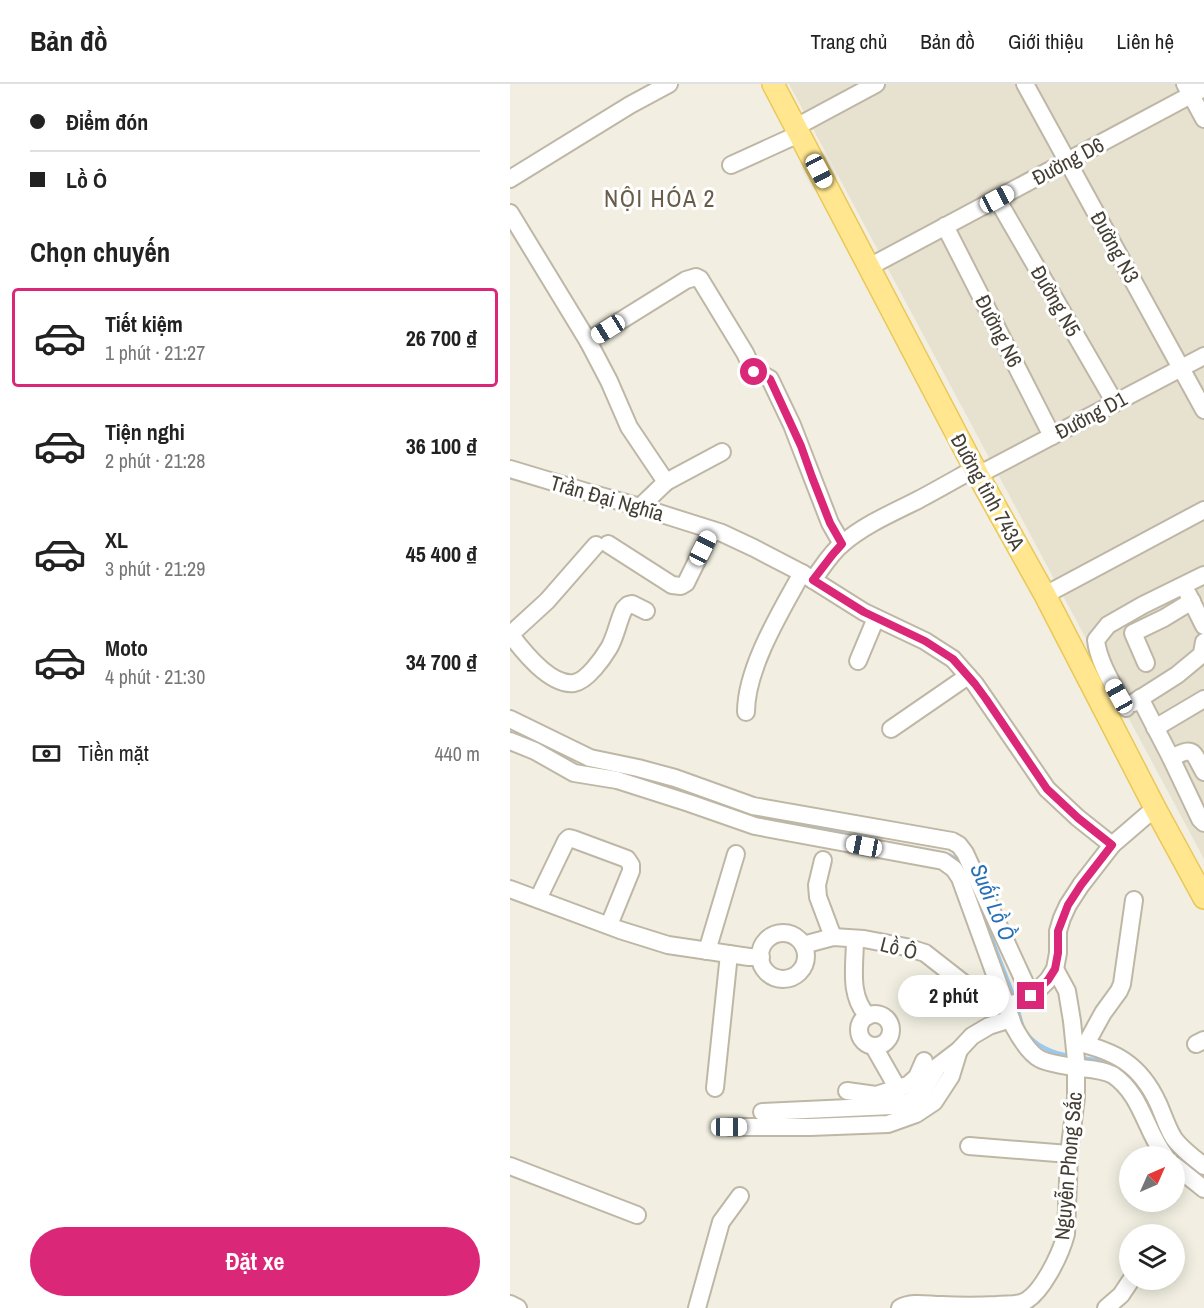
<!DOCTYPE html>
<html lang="vi">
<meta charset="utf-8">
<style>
:root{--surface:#fff;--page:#f2f2f2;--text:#222;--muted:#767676;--line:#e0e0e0;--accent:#db2777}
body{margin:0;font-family:"Archivo Narrow",sans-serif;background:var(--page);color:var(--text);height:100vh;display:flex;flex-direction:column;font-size:22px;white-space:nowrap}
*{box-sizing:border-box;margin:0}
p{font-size:20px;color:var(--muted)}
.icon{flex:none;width:33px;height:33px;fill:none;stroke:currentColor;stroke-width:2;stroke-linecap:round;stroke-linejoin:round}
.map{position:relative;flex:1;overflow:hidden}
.sheet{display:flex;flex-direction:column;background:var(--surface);width:510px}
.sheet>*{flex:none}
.top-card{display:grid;align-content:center;height:132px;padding:0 30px;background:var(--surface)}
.needle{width:39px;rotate:45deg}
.buttons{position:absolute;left:609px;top:1062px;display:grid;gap:12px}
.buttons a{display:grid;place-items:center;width:66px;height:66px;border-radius:50%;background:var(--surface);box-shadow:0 3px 15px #0003;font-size:30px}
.end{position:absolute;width:27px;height:27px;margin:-14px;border:8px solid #db2777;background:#fff;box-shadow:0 0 0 3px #fff}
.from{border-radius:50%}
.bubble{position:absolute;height:42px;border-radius:21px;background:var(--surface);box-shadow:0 3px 15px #0003;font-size:20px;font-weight:700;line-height:42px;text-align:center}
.car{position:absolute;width:18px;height:36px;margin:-18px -9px;border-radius:8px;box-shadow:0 0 4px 2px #0007;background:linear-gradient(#fff 24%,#345 0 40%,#fff 0 76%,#345 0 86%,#fff 0)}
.top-card b{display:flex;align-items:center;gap:21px;height:57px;font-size:22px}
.top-card b+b{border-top:2px solid var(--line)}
.top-card i{width:15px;height:15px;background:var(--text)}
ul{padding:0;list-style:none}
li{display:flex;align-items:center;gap:18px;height:99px;margin:0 12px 9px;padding:0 18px;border:3px solid transparent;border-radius:6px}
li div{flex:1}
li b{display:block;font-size:22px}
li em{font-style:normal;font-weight:700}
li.current{border-color:var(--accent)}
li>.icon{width:54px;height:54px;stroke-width:1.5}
h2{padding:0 30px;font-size:27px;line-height:72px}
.pay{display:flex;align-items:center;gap:15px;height:66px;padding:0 30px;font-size:22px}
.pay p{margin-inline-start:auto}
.action{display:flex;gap:12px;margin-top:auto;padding:12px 30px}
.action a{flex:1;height:69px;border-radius:36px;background:var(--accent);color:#fff;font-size:24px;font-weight:700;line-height:69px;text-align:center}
header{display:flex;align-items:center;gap:36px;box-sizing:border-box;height:84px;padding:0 30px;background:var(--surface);border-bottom:2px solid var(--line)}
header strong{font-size:28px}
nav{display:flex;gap:33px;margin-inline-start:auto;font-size:21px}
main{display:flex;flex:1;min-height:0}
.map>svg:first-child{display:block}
</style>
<header>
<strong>Bản đồ</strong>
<nav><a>Trang chủ</a><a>Bản đồ</a><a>Giới thiệu</a><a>Liên hệ</a></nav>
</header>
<main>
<section class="sheet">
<div class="top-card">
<b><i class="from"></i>Điểm đón</b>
<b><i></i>Lồ Ô</b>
</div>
<h2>Chọn chuyến</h2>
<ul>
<li class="current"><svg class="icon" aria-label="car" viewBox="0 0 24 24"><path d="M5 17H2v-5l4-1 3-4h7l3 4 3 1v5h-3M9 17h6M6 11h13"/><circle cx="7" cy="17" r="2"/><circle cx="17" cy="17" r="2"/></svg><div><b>Tiết kiệm</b><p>1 phút · 21:27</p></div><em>26 700 ₫</em></li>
<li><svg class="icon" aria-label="car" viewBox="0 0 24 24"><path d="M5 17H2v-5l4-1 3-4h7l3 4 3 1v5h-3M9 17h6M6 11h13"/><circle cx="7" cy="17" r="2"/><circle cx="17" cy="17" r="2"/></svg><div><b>Tiện nghi</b><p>2 phút · 21:28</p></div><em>36 100 ₫</em></li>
<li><svg class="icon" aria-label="car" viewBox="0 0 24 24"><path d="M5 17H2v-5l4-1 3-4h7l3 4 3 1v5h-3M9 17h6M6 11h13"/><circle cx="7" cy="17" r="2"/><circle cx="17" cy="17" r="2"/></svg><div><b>XL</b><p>3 phút · 21:29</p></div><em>45 400 ₫</em></li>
<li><svg class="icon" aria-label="car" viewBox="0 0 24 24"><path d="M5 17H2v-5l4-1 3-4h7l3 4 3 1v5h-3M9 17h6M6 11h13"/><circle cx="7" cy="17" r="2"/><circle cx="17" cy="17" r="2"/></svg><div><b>Moto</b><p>4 phút · 21:30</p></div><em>34 700 ₫</em></li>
</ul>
<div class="pay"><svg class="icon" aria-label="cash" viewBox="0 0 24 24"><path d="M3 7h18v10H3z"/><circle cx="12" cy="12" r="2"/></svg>Tiền mặt<p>440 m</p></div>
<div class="action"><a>Đặt xe</a></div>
</section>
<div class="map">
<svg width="694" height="1224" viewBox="0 0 694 1224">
<rect width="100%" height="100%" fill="#f2efe2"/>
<path fill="#e7e1d0" d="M 279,0 L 694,0 L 694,775 Z"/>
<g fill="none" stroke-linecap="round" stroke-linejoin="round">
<g stroke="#9ac9f4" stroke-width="4">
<path d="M 212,722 L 245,732 L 365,756"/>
<path d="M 434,770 C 442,771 448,776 451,783"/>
<path d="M 465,811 L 504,913"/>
<path d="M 507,923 C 510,931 511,941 515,947 C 525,962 544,970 561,972"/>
<path d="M 572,974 L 594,977 L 615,988 L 633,1007 L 657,1061 L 666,1068"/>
<path d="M 683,1083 L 694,1093"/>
</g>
<g stroke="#beb7a5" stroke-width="20">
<g id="minor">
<path d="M 515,0 L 694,326"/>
<path d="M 675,0 L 694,35"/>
<path d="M 286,43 L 366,0"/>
<path d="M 221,81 L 289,50"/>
<path d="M 0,95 L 120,21 L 159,0"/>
<path d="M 487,115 L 605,319"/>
<path d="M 0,129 L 78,257 L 99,297 L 119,343 L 156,398 L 130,423"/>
<path d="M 435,142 L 542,352"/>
<path d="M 359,183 L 694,4"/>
<path d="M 78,257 L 176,196 L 186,193 L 190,195 L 235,269 L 244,288 L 248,291 L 253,291 L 260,295 L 282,341 L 320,439 L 332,460"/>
<path d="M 0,385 L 80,409 L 130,423 L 212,449 L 244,464 L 292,489 L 354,528 L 415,557 L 443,575 L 465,600 L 537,705 L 568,734 L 602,761"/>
<path d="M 468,391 L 694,272"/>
<path d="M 156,398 L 212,368"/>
<path d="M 98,460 L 162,501 L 171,502 L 176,499 L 202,446"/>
<path d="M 303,496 C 312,484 320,470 332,460 C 354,441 382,429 408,416 C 427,406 446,395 464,385"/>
<path d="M 678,510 L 694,542"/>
<path d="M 535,511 L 694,426"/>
<path d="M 0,550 C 12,566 40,602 64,599 C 77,597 93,574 99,564 C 106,552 108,537 114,525 L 118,521 L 122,520 L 136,527"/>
<path d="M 1,550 L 37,517 L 86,461"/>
<path d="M 348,577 L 366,534"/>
<path d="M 636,579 L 623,549 L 654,534 L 682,517"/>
<path d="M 630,614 L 661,674 L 690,735 L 694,739"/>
<path d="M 623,619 L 667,591 L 690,572 L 692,569 L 694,558"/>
<path d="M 616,624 C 605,604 588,578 586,556 L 598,541 L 633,521 L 694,491"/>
<path d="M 236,628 C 236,584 271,527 292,489"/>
<path d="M 0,635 L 80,674 L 128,684 L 165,694 L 243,722 L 442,757 L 449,761 L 455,769 L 521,912"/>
<path d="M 645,644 L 694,615"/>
<path d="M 381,645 L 458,592"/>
<path d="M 0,657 L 25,667 L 64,689 L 107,696 L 179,719 L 245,742 L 433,777 L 444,785 L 450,794 L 504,943 C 510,954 519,969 530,975 C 537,979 562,983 571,984 C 581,985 594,986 603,991 C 632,1011 635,1046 655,1072"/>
<path d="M 661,674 C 685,662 682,667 694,688"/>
<path d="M 313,776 L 307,801 L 308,813 L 323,853"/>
<path d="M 0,805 L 110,846 L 158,861 L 239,873 L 251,873"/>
<path d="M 28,815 L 56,757 L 59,754 L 63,755 L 117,775 L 121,781 L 121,787 L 99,841"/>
<circle cx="273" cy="872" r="23"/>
<path d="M 345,855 C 345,881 338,912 358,932"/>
<path d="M 293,861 L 323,853 L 354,855 L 396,863 L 415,869 L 479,919 L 496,921 L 515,917 L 529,905 L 538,896 L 545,885 L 548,869 L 548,847 L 552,834 L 558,821 L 571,801 L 602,761 L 645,724"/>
<path d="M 197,867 L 226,770"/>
<circle cx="365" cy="946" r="16"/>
<path d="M 565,958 C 605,967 630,980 648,1019 C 653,1030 657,1043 663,1053 C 670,1064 684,1074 694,1082"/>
<path d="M 576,960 L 593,929 L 609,907 L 612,900 L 624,816"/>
<path d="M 686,960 L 694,956"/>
<path d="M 364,963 L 388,1005"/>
<path d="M 205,1004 L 219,870"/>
<path d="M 337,1007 L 366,1011 L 398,1001 L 407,993 L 414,977"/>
<path d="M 252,1028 L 382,1022 L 401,1017 L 412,1008 L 428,982 L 449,966 L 462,952 L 479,942 L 501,935"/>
<path d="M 219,1043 L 300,1043 L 378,1040 L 406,1030 L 424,1018 L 441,992 L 449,966"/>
<path d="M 459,1062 L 559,1070"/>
<path d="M 664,1081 L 694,1105"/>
<path d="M 0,1082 L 127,1131"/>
<path d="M 0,1220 L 8,1224"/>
<path d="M 187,1224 L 211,1138 L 230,1112"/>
<path d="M 390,1224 C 402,1217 418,1221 431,1221 C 450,1222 468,1222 487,1221 C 495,1220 503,1221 511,1219 C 531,1213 551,1169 556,1150 L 559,1070 L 566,1013 L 566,976 L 562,937 L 557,907 L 545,885"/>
<path d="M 596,1224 L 611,1211 L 621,1196"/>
</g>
</g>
<g stroke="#eac858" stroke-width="24">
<path id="major" d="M 263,0 L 468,391 L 535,511 L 645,724 L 694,814"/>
</g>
<use href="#minor" stroke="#fff" stroke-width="16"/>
<use href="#major" stroke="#ffe68f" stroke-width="21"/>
</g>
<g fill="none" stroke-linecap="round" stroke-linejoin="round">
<path stroke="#db2777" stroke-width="8" d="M 244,288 C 249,292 254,290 260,295 L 291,362 L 302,393 L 320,439 L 332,460 L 323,470 L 303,496 L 354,528 L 415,557 L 443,575 L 465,600 L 476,615 L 537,705 L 568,734 L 602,761 L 571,801 L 558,821 L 548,847 L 548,869 L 545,885 L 538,896 L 521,912"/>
</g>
<g text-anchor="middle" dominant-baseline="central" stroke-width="6" stroke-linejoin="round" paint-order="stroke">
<g font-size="21" fill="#443e33" stroke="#fff">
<text transform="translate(558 77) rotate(-28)">Đường D6</text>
<text transform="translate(605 163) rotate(61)">Đường N3</text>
<text transform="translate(546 217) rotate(60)">Đường N5</text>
<text transform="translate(489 247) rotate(63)">Đường N6</text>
<text transform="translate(581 331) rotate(-28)">Đường D1</text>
<text transform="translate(478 408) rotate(61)">Đường tỉnh 743A</text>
<text transform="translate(97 414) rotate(16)">Trần Đại Nghĩa</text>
<text transform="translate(389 864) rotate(14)">Lồ Ô</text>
<text transform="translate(558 1082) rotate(-85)">Nguyễn Phong Sắc</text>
</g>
<g font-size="22" font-style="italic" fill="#2670b6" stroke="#fff">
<text transform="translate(483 818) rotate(67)">Suối Lồ Ồ</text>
</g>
<g font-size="24" letter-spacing="1.5" fill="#685d49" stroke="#fff">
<text x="150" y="114">NỘI HÓA 2</text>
</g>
</g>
</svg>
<div class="buttons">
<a><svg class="needle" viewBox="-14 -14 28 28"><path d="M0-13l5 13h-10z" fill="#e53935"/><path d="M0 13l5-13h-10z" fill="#767676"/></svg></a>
<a><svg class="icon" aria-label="layers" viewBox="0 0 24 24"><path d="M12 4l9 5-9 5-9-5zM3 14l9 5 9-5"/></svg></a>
</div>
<i class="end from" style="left:244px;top:288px"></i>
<i class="end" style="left:521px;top:912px"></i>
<div class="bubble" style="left:388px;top:891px;width:111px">2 phút</div>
<i class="car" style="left:309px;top:87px;rotate:152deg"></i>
<i class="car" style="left:487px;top:115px;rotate:62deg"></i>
<i class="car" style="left:98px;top:245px;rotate:238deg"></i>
<i class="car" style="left:193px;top:464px;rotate:27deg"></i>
<i class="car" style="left:609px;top:612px;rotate:331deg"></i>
<i class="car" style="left:354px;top:762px;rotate:281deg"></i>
<i class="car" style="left:219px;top:1043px;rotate:90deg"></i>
</div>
</main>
